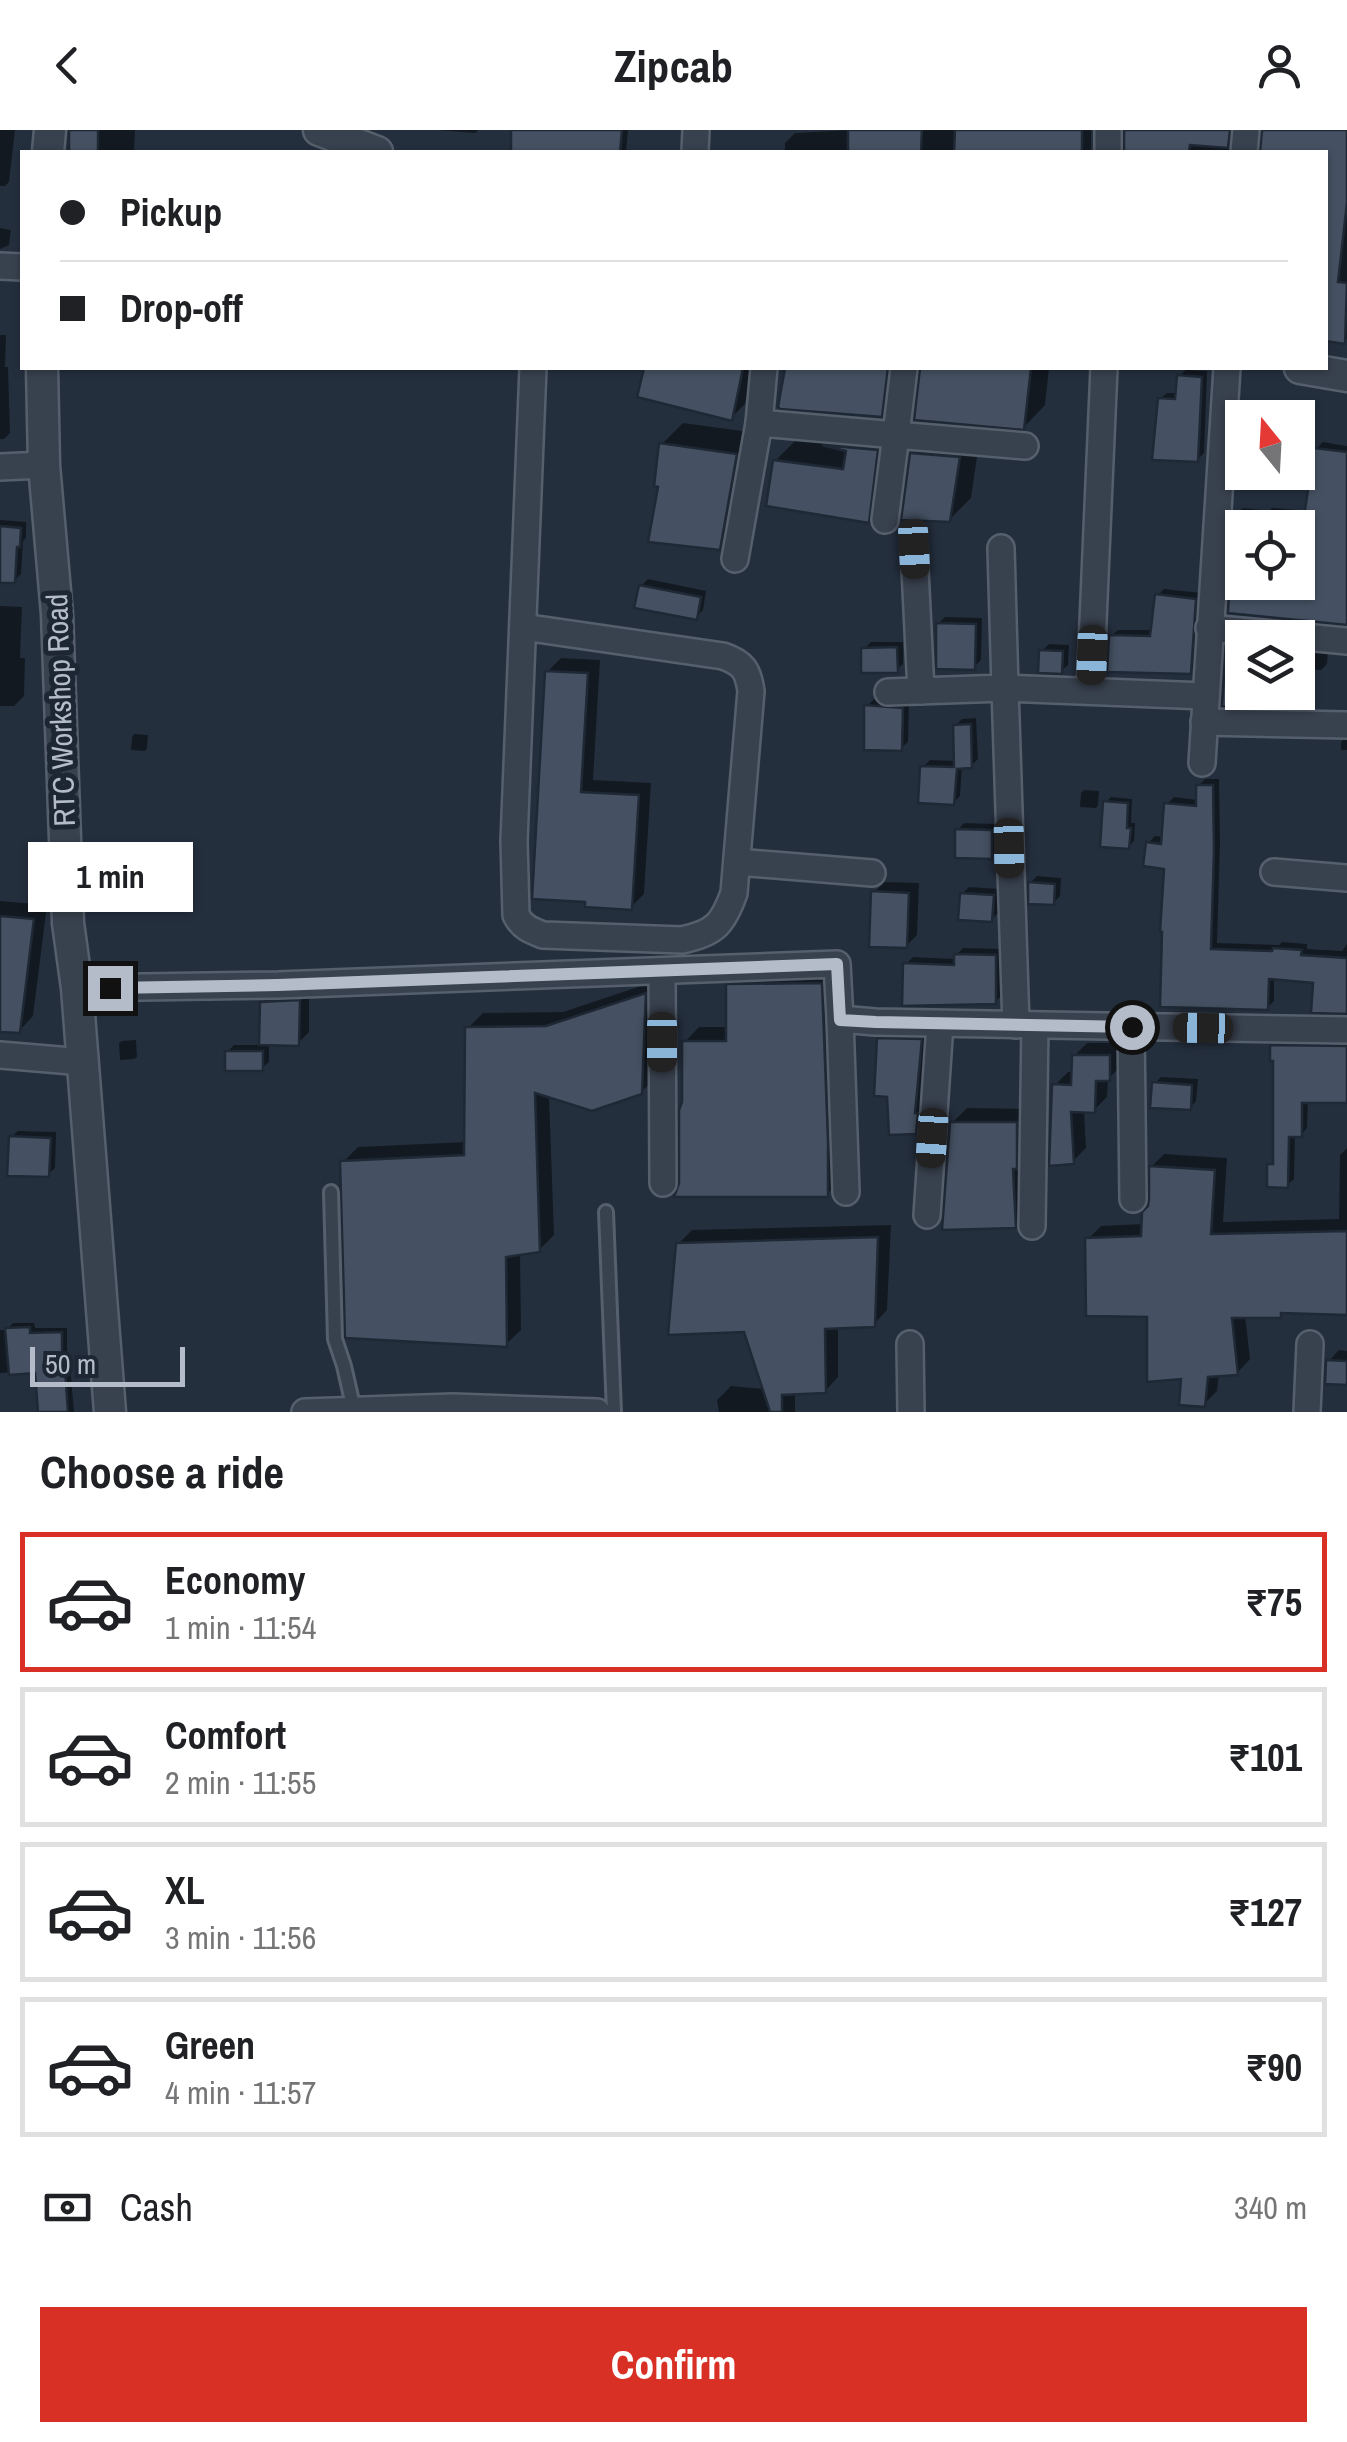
<!DOCTYPE html>
<meta charset="utf-8">
<style>
:root{--surface:#fff;--page:#f6f6f6;--text:#202124;--muted:#757577;--line:#e0e0e0;--accent:#d93025}
body{margin:0;font-family:"Archivo Narrow",sans-serif;background:var(--page);color:var(--text);height:100vh;display:flex;flex-direction:column;font-size:38px;white-space:nowrap}
*{box-sizing:border-box;margin:0}
p{font-size:32px;color:var(--muted)}
.icon{flex:none;width:55px;height:55px;fill:none;stroke:currentColor;stroke-width:2;stroke-linecap:round;stroke-linejoin:round}
.map{position:relative;height:1282px;overflow:hidden}
.side{display:flex;flex-direction:column;background:var(--surface);flex:1}
.side>*{flex:none}
.guide{position:absolute;left:20px;top:20px;width:1308px;height:220px;border-radius:0px;box-shadow:0 2px 8px #0004;display:grid;align-content:center;height:220px;padding:0 40px;background:var(--surface)}
.needle{width:65px;rotate:342deg}
.buttons{position:absolute;left:1225px;top:270px;display:grid;gap:20px}
.buttons a{display:grid;place-items:center;width:90px;height:90px;border-radius:0px;background:var(--surface);box-shadow:0 2px 8px #0004;font-size:50px}
.scale{position:absolute;left:30px;bottom:25px;width:155px;box-sizing:border-box;padding-left:10px;border:5px solid #b4bcc9;border-top:0;font-size:28px;line-height:35px;white-space:nowrap;color:#b4bcc9;-webkit-text-stroke:8px #1d2633;paint-order:stroke}
.end{position:absolute;width:45px;height:45px;margin:-22px;border:12px solid #b4bcc9;background:#111;box-shadow:0 0 0 5px #111}
.from{border-radius:50%}
.bubble{position:absolute;height:70px;border-radius:0px;background:var(--surface);box-shadow:0 2px 8px #0004;font-size:32px;font-weight:800;line-height:70px;text-align:center}
.car{position:absolute;width:30px;height:60px;margin:-30px -15px;border-radius:12px;box-shadow:0 0 8px 2px #0007;background:linear-gradient(#222 24%,#8ab4d8 0 40%,#222 0 76%,#8ab4d8 0 86%,#222 0)}
.guide b{display:flex;align-items:center;gap:35px;height:95px;font-size:38px}
.guide b+b{border-top:2px solid var(--line)}
.guide i{width:25px;height:25px;background:var(--text)}
ul{padding:0;list-style:none}
li{display:flex;align-items:center;gap:30px;height:140px;margin:0 20px 15px;padding:0 20px;border:5px solid var(--line);border-radius:0px}
li div{flex:1}
li b{display:block;font-size:38px}
li em{font-style:normal;font-weight:800}
li.active{border-color:var(--accent)}
li>.icon{width:90px;height:90px;stroke-width:1.5}
h2{padding:0 40px;font-size:45px;line-height:120px}
.pay{display:flex;align-items:center;gap:25px;height:110px;padding:0 40px;font-size:38px}
.pay p{margin-inline-start:auto}
.cta{display:flex;gap:20px;margin-top:auto;padding:20px 40px}
.cta a{flex:1;height:115px;border-radius:0px;background:var(--accent);color:#fff;font-size:40px;font-weight:800;line-height:115px;text-align:center}
header{display:flex;justify-content:space-between;align-items:center;height:130px;padding:0 40px;background:var(--surface);font-size:45px;font-weight:800}
.map>svg:first-child{display:block}
</style>
<header><svg class="icon" aria-label="back" viewBox="0 0 24 24"><path d="M15 5l-7 7 7 7"/></svg>Zipcab<svg class="icon" aria-label="person" viewBox="0 0 24 24"><circle cx="12" cy="8" r="4"/><path d="M4 21q1-7 8-7t8 7"/></svg></header>
<div class="map">
<svg width="1347" height="1282" viewBox="0 0 1347 1282">
<rect width="100%" height="100%" fill="#242f3e"/>
<g fill="#0007">
<path d="M 0,0 L 15,0 L 9,52 L 5,56 L 0,56 Z"/>
<path d="M 72,0 L 135,0 L 134,22 L 72,22 Z"/>
<path d="M 438,0 L 478,0 L 476,3 Z"/>
<path d="M 515,0 L 628,0 L 626,22 L 514,22 Z"/>
<path d="M 851,0 L 1091,0 L 1091,22 L 785,22 L 785,13 L 795,3 Z"/>
<path d="M 1127,0 L 1239,0 L 1242,22 L 1127,22 Z"/>
<path d="M 1263,0 L 1347,0 L 1347,208 L 1344,211 L 1325,208 L 1325,22 L 1263,22 Z"/>
<path d="M 0,98 L 11,100 L 9,115 L 0,119 Z"/>
<path d="M 0,205 L 6,205 L 5,237 L 8,237 L 10,303 L 4,309 L 0,309 Z"/>
<path d="M 646,238 L 753,238 L 745,274 L 731,288 L 640,265 Z"/>
<path d="M 787,238 L 906,238 L 903,263 L 881,285 L 781,274 Z"/>
<path d="M 922,238 L 1049,238 L 1045,275 L 1024,297 Z"/>
<path d="M 1186,240 L 1207,241 L 1204,323 L 1197,330 L 1160,269 L 1167,263 L 1178,263 L 1179,246 Z"/>
<path d="M 683,293 L 757,303 L 741,395 L 719,417 L 661,355 L 661,315 Z"/>
<path d="M 847,294 L 898,299 L 890,368 L 868,390 L 775,331 L 797,309 L 828,313 Z"/>
<path d="M 934,302 L 980,306 L 971,368 L 949,390 L 912,324 Z"/>
<path d="M 1323,312 L 1347,316 L 1347,492 L 1232,463 L 1238,457 L 1298,452 L 1298,398 L 1242,398 L 1242,403 L 1235,402 L 1236,385 L 1243,378 L 1269,381 L 1272,378 L 1308,381 L 1316,319 Z"/>
<path d="M 0,390 L 26,392 L 26,408 L 23,411 L 21,444 L 14,451 L 0,450 Z"/>
<path d="M 648,449 L 706,461 L 703,480 L 696,487 L 641,456 Z"/>
<path d="M 1164,459 L 1202,463 L 1197,534 L 1190,541 L 1111,506 L 1118,500 L 1153,500 L 1158,465 Z"/>
<path d="M 0,476 L 22,477 L 20,528 L 25,528 L 24,566 L 14,576 L 0,576 Z"/>
<path d="M 945,487 L 982,488 L 981,530 L 974,537 L 938,494 Z"/>
<path d="M 1234,511 L 1242,512 L 1242,562 L 1298,562 L 1298,517 L 1328,520 L 1327,534 L 1321,540 L 1308,539 L 1306,562 L 1300,568 L 1283,566 L 1277,575 L 1225,574 L 1228,517 Z"/>
<path d="M 871,512 L 903,512 L 903,534 L 896,540 L 864,519 Z"/>
<path d="M 1049,514 L 1069,515 L 1068,535 L 1061,541 L 1042,521 Z"/>
<path d="M 561,528 L 600,530 L 593,650 L 651,653 L 644,764 L 631,777 L 588,775 L 547,542 Z"/>
<path d="M 874,569 L 909,572 L 908,612 L 901,618 L 867,576 Z"/>
<path d="M 976,588 L 978,629 L 971,636 L 962,636 L 960,666 L 953,673 L 923,637 L 930,630 L 956,631 L 955,596 L 962,589 Z"/>
<path d="M 134,604 L 148,605 L 147,618 L 145,621 L 131,620 L 132,607 Z"/>
<path d="M 1345,608 L 1347,608 L 1347,620 L 1341,620 L 1341,612 Z"/>
<path d="M 1205,649 L 1219,649 L 1220,713 L 1217,813 L 1279,815 L 1282,812 L 1307,814 L 1307,819 L 1342,821 L 1347,814 L 1347,881 L 1316,851 L 1274,847 L 1274,871 L 1267,878 L 1162,874 L 1167,737 L 1148,713 L 1155,706 L 1164,707 L 1167,674 L 1174,667 L 1198,670 L 1198,656 Z"/>
<path d="M 1084,660 L 1099,661 L 1098,675 L 1096,678 L 1080,677 L 1081,663 Z"/>
<path d="M 1111,667 L 1132,669 L 1131,693 L 1135,693 L 1134,711 L 1128,717 L 1106,672 Z"/>
<path d="M 964,693 L 998,694 L 997,720 L 991,727 L 958,700 Z"/>
<path d="M 1037,746 L 1061,748 L 1060,766 L 1053,773 L 1030,753 Z"/>
<path d="M 885,752 L 919,753 L 917,805 L 906,816 L 874,762 Z"/>
<path d="M 969,757 L 1000,759 L 998,783 L 991,790 L 962,764 Z"/>
<path d="M 0,771 L 47,775 L 33,886 L 19,901 L 0,899 Z"/>
<path d="M 963,818 L 1002,819 L 1002,865 L 995,872 L 906,834 L 913,827 L 956,829 L 956,825 Z"/>
<path d="M 836,839 L 841,1050 L 827,1064 L 682,1053 L 685,912 L 699,897 L 728,897 L 728,855 L 743,841 Z"/>
<path d="M 659,850 L 656,947 L 641,962 L 549,965 L 554,1105 L 539,1120 L 520,1122 L 521,1200 L 506,1214 L 343,1032 L 358,1017 L 466,1012 L 468,898 L 483,883 L 563,882 Z"/>
<path d="M 309,861 L 309,902 L 298,913 L 269,913 L 269,932 L 262,938 L 227,922 L 234,915 L 262,915 L 262,873 L 273,862 Z"/>
<path d="M 886,903 L 927,903 L 920,977 L 923,977 L 922,995 L 915,1002 L 890,965 L 880,909 Z"/>
<path d="M 1280,909 L 1347,911 L 1347,971 L 1308,970 L 1307,998 L 1301,1005 L 1295,1005 L 1294,1049 L 1287,1055 L 1270,1035 L 1275,1030 L 1275,929 L 1273,916 Z"/>
<path d="M 136,910 L 137,927 L 134,929 L 120,930 L 119,913 L 122,911 Z"/>
<path d="M 1087,913 L 1122,913 L 1122,935 L 1108,949 L 1107,967 L 1094,980 L 1084,980 L 1086,1018 L 1072,1032 L 1055,955 L 1068,942 L 1074,942 L 1074,926 Z"/>
<path d="M 1161,947 L 1198,949 L 1196,971 L 1190,978 L 1154,954 Z"/>
<path d="M 967,978 L 1031,979 L 1030,1081 L 1015,1095 L 952,993 Z"/>
<path d="M 18,1001 L 56,1002 L 55,1038 L 48,1044 L 11,1007 Z"/>
<path d="M 1347,1018 L 1347,1183 L 1285,1181 L 1280,1186 L 1245,1185 L 1250,1229 L 1237,1243 L 1219,1244 L 1217,1261 L 1204,1274 L 1184,1247 L 1149,1184 L 1088,1109 L 1101,1096 L 1144,1094 L 1150,1077 L 1151,1037 L 1164,1024 L 1227,1028 L 1223,1092 L 1339,1089 L 1340,1025 Z"/>
<path d="M 891,1095 L 887,1180 L 874,1194 L 838,1196 L 838,1247 L 825,1261 L 795,1262 L 795,1282 L 719,1282 L 717,1270 L 731,1256 L 765,1259 L 745,1199 L 678,1114 L 692,1100 Z"/>
<path d="M 13,1193 L 34,1193 L 35,1198 L 67,1198 L 67,1235 L 70,1235 L 74,1282 L 40,1282 L 38,1241 L 0,1243 L 0,1200 L 6,1200 Z"/>
<path d="M 1339,1220 L 1347,1221 L 1347,1252 L 1329,1231 Z"/>
</g>
<g fill="#455162" stroke="#1f2835" stroke-width="2.5">
<rect x="69" y="0" width="29" height="22"/>
<path d="M 511,0 L 622,0 L 620,22 L 511,22 Z"/>
<path d="M 848,0 L 922,0 L 921,22 L 848,22 Z"/>
<path d="M 955,0 L 1082,0 L 1082,22 L 954,22 Z"/>
<path d="M 1124,0 L 1230,0 L 1228,18 L 1190,15 L 1189,22 L 1124,22 Z"/>
<path d="M 1262,0 L 1347,0 L 1347,73 L 1338,152 L 1347,153 L 1345,214 L 1325,211 L 1325,22 L 1260,22 Z"/>
<path d="M 644,238 L 743,238 L 732,291 L 637,267 Z"/>
<path d="M 785,238 L 888,238 L 882,287 L 780,279 L 778,277 Z"/>
<path d="M 920,238 L 1031,238 L 1024,300 L 914,290 Z"/>
<path d="M 1177,245 L 1202,247 L 1198,332 L 1152,330 L 1158,268 L 1175,269 Z"/>
<path d="M 659,313 L 737,324 L 720,420 L 648,412 L 658,357 L 654,356 Z"/>
<path d="M 822,315 L 878,320 L 869,393 L 766,376 L 773,330 L 843,339 L 846,321 Z"/>
<path d="M 1314,318 L 1347,322 L 1347,495 L 1228,483 L 1229,462 L 1244,464 L 1245,452 L 1302,452 L 1308,408 L 1298,407 L 1298,386 L 1304,387 Z"/>
<path d="M 910,323 L 960,327 L 950,392 L 901,390 Z"/>
<path d="M 0,396 L 21,398 L 20,417 L 17,417 L 15,453 L 0,453 Z"/>
<path d="M 639,455 L 701,467 L 697,490 L 634,478 Z"/>
<path d="M 1155,464 L 1196,469 L 1191,544 L 1107,542 L 1109,505 L 1150,506 Z"/>
<path d="M 936,493 L 976,494 L 975,540 L 936,539 Z"/>
<path d="M 1226,516 L 1242,517 L 1242,562 L 1279,562 L 1278,577 L 1222,576 Z"/>
<path d="M 897,517 L 898,543 L 861,543 L 861,518 Z"/>
<path d="M 1039,520 L 1063,521 L 1062,544 L 1038,543 Z"/>
<path d="M 545,541 L 588,543 L 581,662 L 639,665 L 632,780 L 585,777 L 585,772 L 532,769 Z"/>
<path d="M 864,575 L 903,578 L 902,621 L 864,620 Z"/>
<path d="M 971,594 L 972,638 L 957,639 L 954,675 L 918,673 L 920,636 L 954,637 L 953,595 Z"/>
<path d="M 1196,655 L 1213,655 L 1214,721 L 1211,819 L 1272,821 L 1273,818 L 1302,820 L 1301,825 L 1347,828 L 1347,884 L 1311,883 L 1313,853 L 1269,849 L 1268,880 L 1160,877 L 1162,802 L 1160,802 L 1164,739 L 1143,736 L 1146,712 L 1161,714 L 1164,673 L 1196,676 Z"/>
<path d="M 1103,671 L 1128,673 L 1127,698 L 1131,698 L 1129,719 L 1100,717 Z"/>
<path d="M 955,699 L 992,700 L 992,729 L 955,728 Z"/>
<path d="M 1028,752 L 1055,754 L 1054,775 L 1028,774 Z"/>
<path d="M 871,761 L 909,763 L 907,818 L 869,817 Z"/>
<path d="M 960,763 L 994,765 L 992,792 L 958,790 Z"/>
<path d="M 0,786 L 34,789 L 20,903 L 0,902 Z"/>
<path d="M 954,824 L 996,825 L 996,874 L 902,876 L 903,833 L 954,835 Z"/>
<path d="M 822,853 L 828,1010 L 828,1067 L 674,1067 L 679,1053 L 679,980 L 682,972 L 682,911 L 726,911 L 726,854 Z"/>
<path d="M 646,863 L 642,964 L 592,981 L 535,963 L 540,1122 L 506,1127 L 507,1217 L 345,1208 L 340,1031 L 464,1025 L 465,897 L 546,896 Z"/>
<path d="M 300,870 L 299,916 L 259,915 L 260,872 Z"/>
<path d="M 877,908 L 922,909 L 915,983 L 918,983 L 916,1004 L 889,1005 L 887,967 L 874,966 Z"/>
<path d="M 1270,915 L 1347,916 L 1347,973 L 1302,973 L 1302,1007 L 1289,1007 L 1288,1058 L 1267,1057 L 1267,1034 L 1273,1034 L 1273,931 L 1270,931 Z"/>
<rect x="225" y="921" width="38" height="20"/>
<path d="M 1072,925 L 1110,925 L 1110,951 L 1096,951 L 1095,983 L 1071,982 L 1074,1034 L 1049,1036 L 1052,954 L 1071,955 Z"/>
<path d="M 1152,952 L 1192,955 L 1191,980 L 1150,978 Z"/>
<path d="M 950,992 L 1017,992 L 1017,1039 L 1013,1039 L 1016,1098 L 942,1100 Z"/>
<path d="M 9,1006 L 51,1008 L 49,1047 L 7,1046 Z"/>
<path d="M 1149,1036 L 1215,1040 L 1211,1104 L 1347,1101 L 1347,1185 L 1281,1183 L 1281,1188 L 1232,1188 L 1238,1245 L 1208,1247 L 1205,1277 L 1179,1275 L 1181,1249 L 1147,1252 L 1147,1187 L 1086,1186 L 1085,1108 L 1141,1106 L 1142,1082 L 1148,1076 L 1149,1069 Z"/>
<path d="M 878,1107 L 875,1197 L 825,1199 L 826,1263 L 782,1265 L 782,1282 L 770,1282 L 744,1202 L 668,1205 L 676,1113 Z"/>
<path d="M 30,1197 L 30,1203 L 62,1202 L 62,1240 L 65,1240 L 68,1282 L 38,1282 L 35,1243 L 9,1245 L 5,1198 Z"/>
<path d="M 1326,1230 L 1347,1231 L 1347,1255 L 1325,1254 Z"/>
</g>
<g fill="none" stroke-linecap="round" stroke-linejoin="round">
<g stroke="#565f6c" stroke-width="18">
<g id="service">
<path d="M 331,1062 L 335,1209 L 344,1236 L 354,1280"/>
<path d="M 606,1082 L 614,1282"/>
</g>
</g>
<g stroke="#565f6c" stroke-width="30">
<g id="minor">
<path d="M 695,22 L 696,0"/>
<path d="M 1108,22 L 1108,0"/>
<path d="M 1244,22 L 1246,0"/>
<path d="M 0,136 L 22,137"/>
<path d="M 764,238 L 759,293 L 896,305 L 904,238"/>
<path d="M 0,337 L 44,335"/>
<path d="M 885,390 L 896,305 L 1025,316"/>
<path d="M 914,419 L 921,561"/>
<path d="M 735,429 L 759,293"/>
<path d="M 523,497 L 723,526 C 743,533 748,540 751,561 L 734,763 C 723,794 715,803 682,810 L 543,805 C 530,800 522,797 516,785 L 514,711 L 533,238"/>
<path d="M 1209,498 L 1347,511"/>
<path d="M 1090,561 L 1104,238"/>
<path d="M 888,562 L 1005,558 L 1001,418"/>
<path d="M 1204,592 L 1347,595"/>
<path d="M 1202,633 L 1227,238"/>
<path d="M 737,732 L 872,743"/>
<path d="M 1274,742 L 1347,748"/>
<path d="M 662,841 L 663,1053"/>
<path d="M 77,858 L 278,855 L 837,834 L 840,889 L 875,892 L 1347,900"/>
<path d="M 840,889 L 846,1062"/>
<path d="M 1016,895 L 1005,558 L 1205,566"/>
<path d="M 1131,897 L 1133,1069"/>
<path d="M 0,925 L 83,932"/>
<path d="M 927,1085 L 940,894"/>
<path d="M 1032,1096 L 1035,895"/>
<path d="M 910,1214 L 911,1282"/>
<path d="M 305,1282 L 453,1277 L 597,1282"/>
<path d="M 1307,1282 L 1310,1214"/>
</g>
</g>
<g stroke="#565f6c" stroke-width="35">
<g id="tertiary">
<path d="M 319,0 L 377,22"/>
<path d="M 48,22 L 50,0"/>
<path d="M 42,238 L 44,335 L 57,484 L 68,793 L 77,858 L 110,1282"/>
<path d="M 1300,238 L 1347,246"/>
</g>
</g>
<use href="#service" stroke="#38414e" stroke-width="12"/>
<use href="#minor" stroke="#38414e" stroke-width="25"/>
<use href="#tertiary" stroke="#38414e" stroke-width="30"/>
</g>
<g fill="none" stroke-linecap="round" stroke-linejoin="round">
<path stroke="#b4bcc9" stroke-width="12" d="M 110,858 L 278,855 L 837,834 L 840,890 L 876,892 L 1132,897"/>
</g>
<g text-anchor="middle" dominant-baseline="central" stroke-width="10" stroke-linejoin="round" paint-order="stroke">
<g font-size="30" fill="#b4bcc9" stroke="#1d2633">
<text transform="translate(60 580) rotate(-92)">RTC Workshop Road</text>
</g>
</g>
</svg>
<div class="buttons">
<a><svg class="needle" viewBox="-14 -14 28 28"><path d="M0-13l5 13h-10z" fill="#e53935"/><path d="M0 13l5-13h-10z" fill="#757577"/></svg></a>
<a><svg class="icon" aria-label="locate" viewBox="0 0 24 24"><circle cx="12" cy="12" r="6"/><path d="M12 2v4M12 18v4M2 12h4M18 12h4"/></svg></a>
<a><svg class="icon" aria-label="layers" viewBox="0 0 24 24"><path d="M12 4l9 5-9 5-9-5zM3 14l9 5 9-5"/></svg></a>
</div>
<div class="scale">50 m</div>
<i class="end from" style="left:1132px;top:897px"></i>
<i class="end" style="left:110px;top:858px"></i>
<div class="bubble" style="left:28px;top:712px;width:165px">1 min</div>
<i class="car" style="left:914px;top:419px;rotate:177deg"></i>
<i class="car" style="left:1092px;top:525px;rotate:182deg"></i>
<i class="car" style="left:1009px;top:718px;rotate:179deg"></i>
<i class="car" style="left:1203px;top:898px;rotate:271deg"></i>
<i class="car" style="left:662px;top:912px;rotate:180deg"></i>
<i class="car" style="left:932px;top:1008px;rotate:184deg"></i>
<div class="guide">
<b><i class="from"></i>Pickup</b>
<b><i></i>Drop-off</b>
</div>
</div>
<section class="side">
<h2>Choose a ride</h2>
<ul>
<li class="active"><svg class="icon" aria-label="car" viewBox="0 0 24 24"><path d="M5 17H2v-5l4-1 3-4h7l3 4 3 1v5h-3M9 17h6M6 11h13"/><circle cx="7" cy="17" r="2"/><circle cx="17" cy="17" r="2"/></svg><div><b>Economy</b><p>1 min · 11:54</p></div><em>₹75</em></li>
<li><svg class="icon" aria-label="car" viewBox="0 0 24 24"><path d="M5 17H2v-5l4-1 3-4h7l3 4 3 1v5h-3M9 17h6M6 11h13"/><circle cx="7" cy="17" r="2"/><circle cx="17" cy="17" r="2"/></svg><div><b>Comfort</b><p>2 min · 11:55</p></div><em>₹101</em></li>
<li><svg class="icon" aria-label="car" viewBox="0 0 24 24"><path d="M5 17H2v-5l4-1 3-4h7l3 4 3 1v5h-3M9 17h6M6 11h13"/><circle cx="7" cy="17" r="2"/><circle cx="17" cy="17" r="2"/></svg><div><b>XL</b><p>3 min · 11:56</p></div><em>₹127</em></li>
<li><svg class="icon" aria-label="car" viewBox="0 0 24 24"><path d="M5 17H2v-5l4-1 3-4h7l3 4 3 1v5h-3M9 17h6M6 11h13"/><circle cx="7" cy="17" r="2"/><circle cx="17" cy="17" r="2"/></svg><div><b>Green</b><p>4 min · 11:57</p></div><em>₹90</em></li>
</ul>
<div class="pay"><svg class="icon" aria-label="cash" viewBox="0 0 24 24"><path d="M3 7h18v10H3z"/><circle cx="12" cy="12" r="2"/></svg>Cash<p>340 m</p></div>
<div class="cta"><a>Confirm</a></div>
</section>
